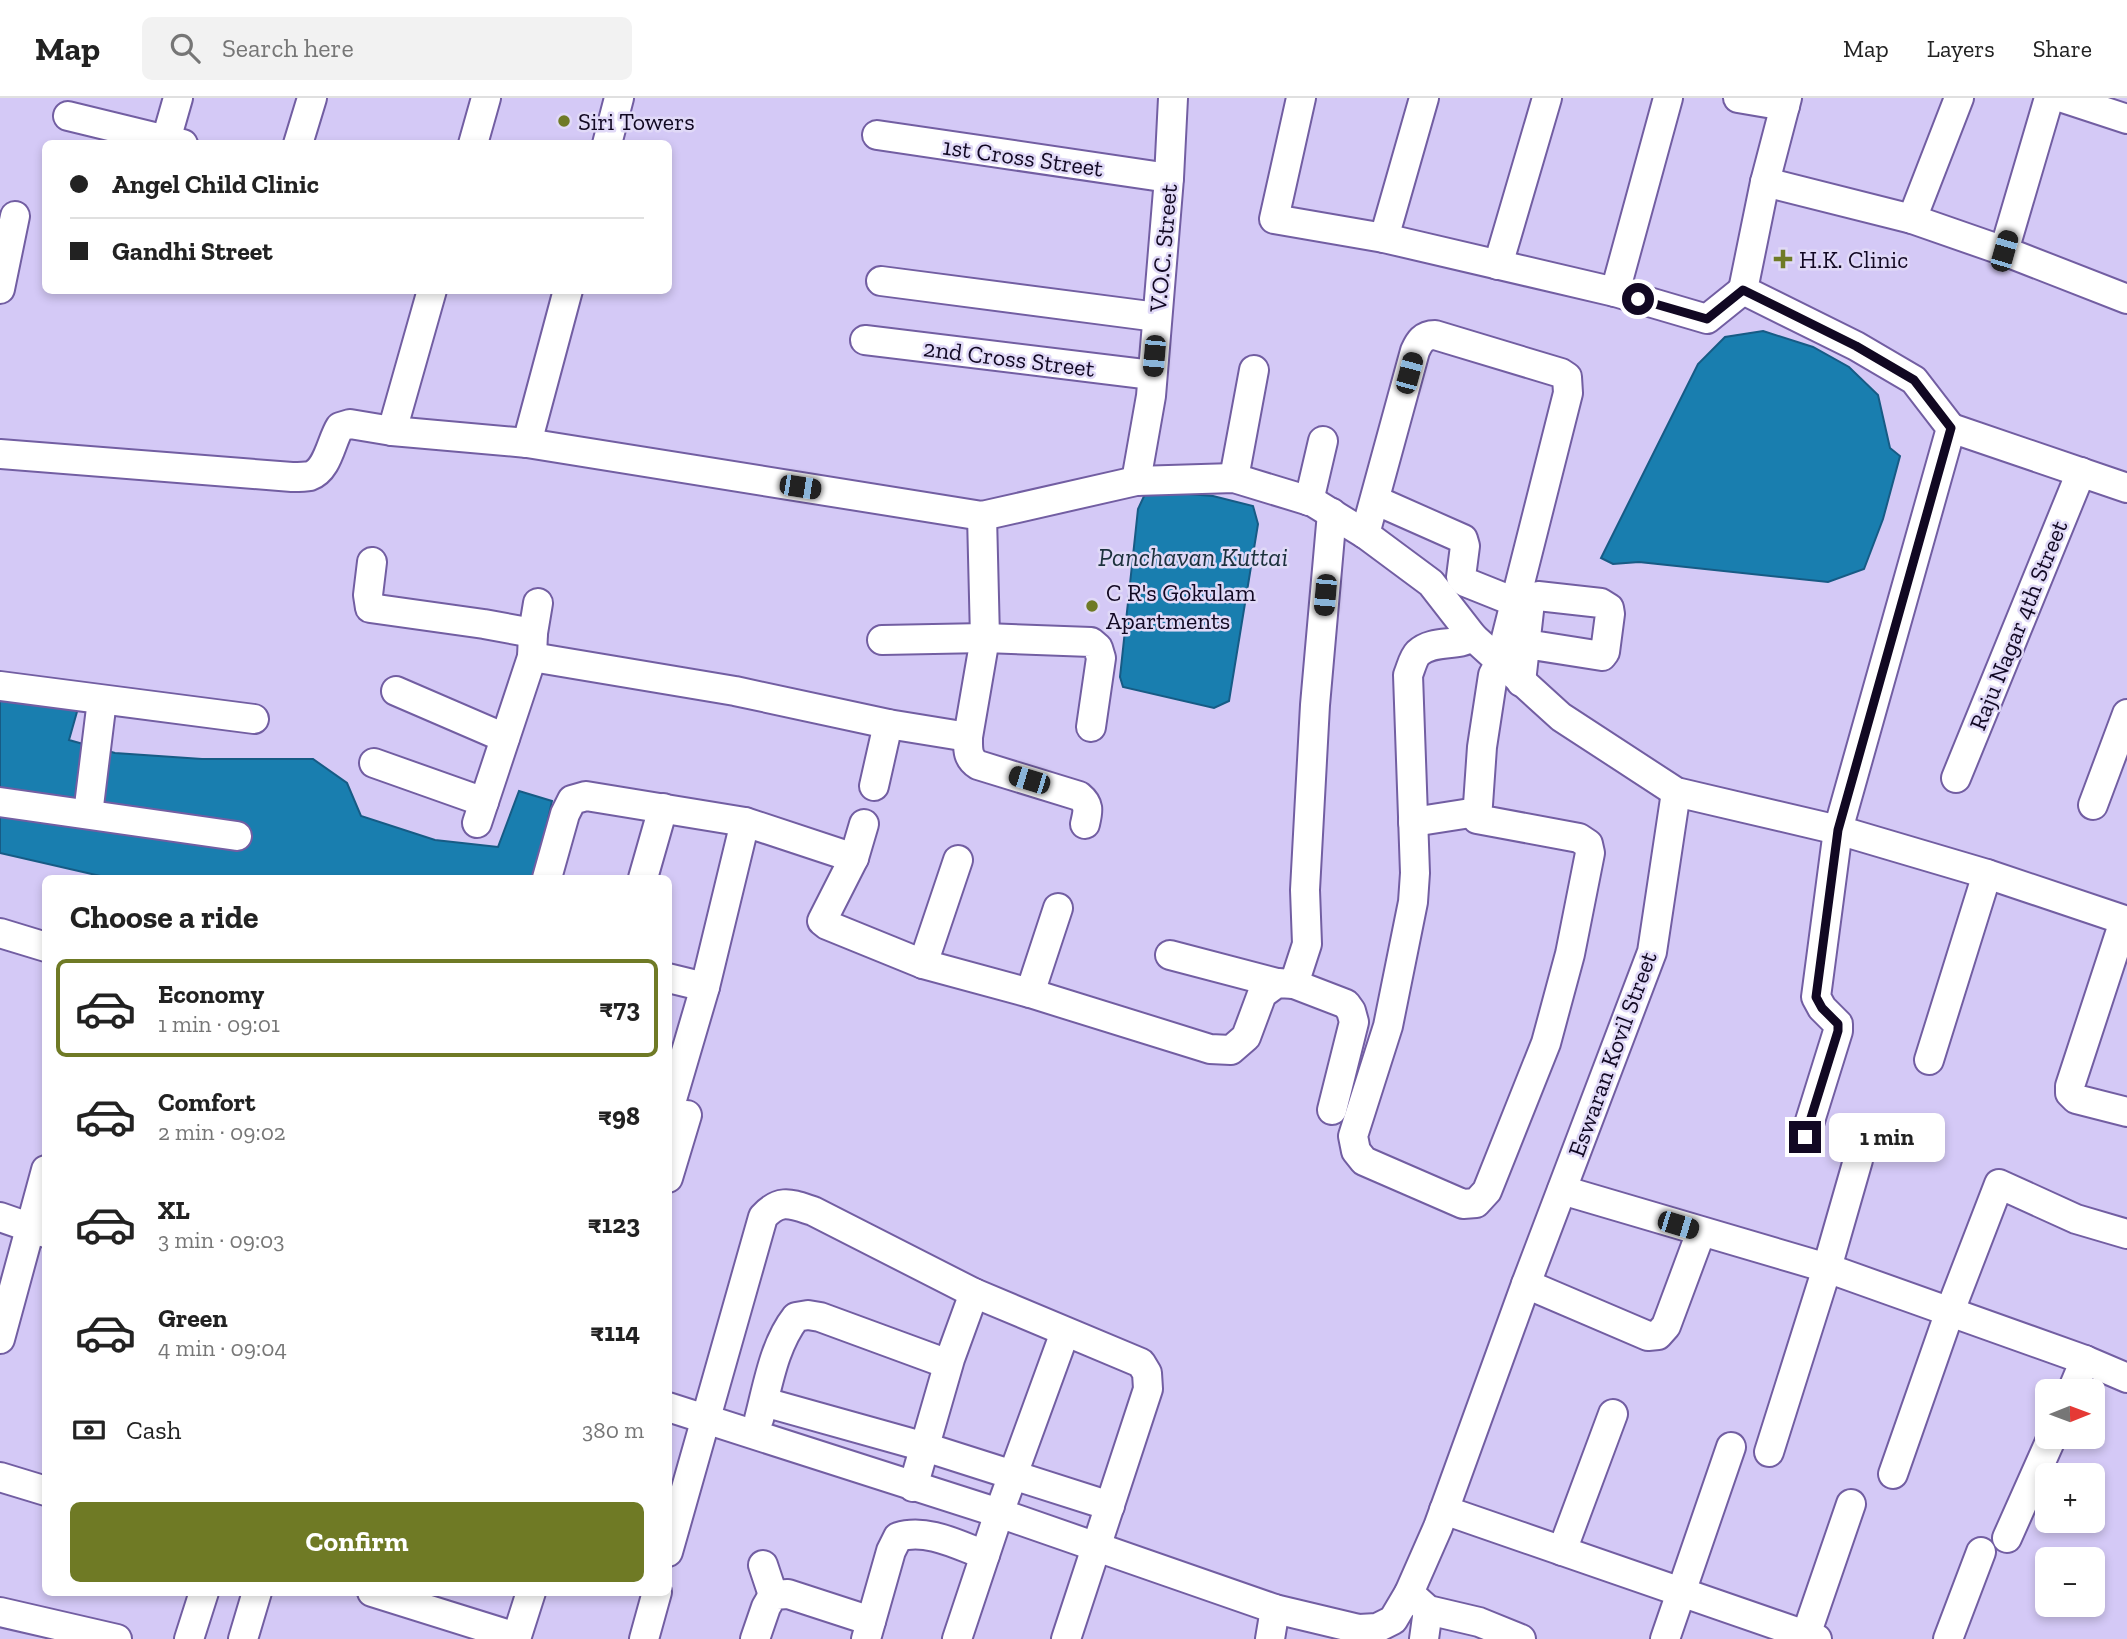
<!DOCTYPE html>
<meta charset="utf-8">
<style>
:root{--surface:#fff;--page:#f2f2f2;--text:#222;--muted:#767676;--line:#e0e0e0;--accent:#6f7a25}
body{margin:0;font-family:"Zilla Slab",serif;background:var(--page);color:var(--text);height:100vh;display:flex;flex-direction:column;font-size:26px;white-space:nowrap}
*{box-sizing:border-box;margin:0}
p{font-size:23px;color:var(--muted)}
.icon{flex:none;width:38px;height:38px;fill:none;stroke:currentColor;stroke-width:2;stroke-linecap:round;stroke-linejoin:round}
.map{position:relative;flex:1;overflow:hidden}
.side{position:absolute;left:42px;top:777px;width:630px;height:721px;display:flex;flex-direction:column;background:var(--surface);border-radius:10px;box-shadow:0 4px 10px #0003}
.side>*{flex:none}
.banner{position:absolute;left:42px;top:42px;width:630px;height:154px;border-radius:10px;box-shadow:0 4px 10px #0003;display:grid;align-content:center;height:154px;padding:0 28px;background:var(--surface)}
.needle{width:46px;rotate:89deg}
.controls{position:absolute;left:2035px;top:1281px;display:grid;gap:14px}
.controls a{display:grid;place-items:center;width:70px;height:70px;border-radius:10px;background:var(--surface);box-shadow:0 4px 10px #0003;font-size:35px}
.end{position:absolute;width:32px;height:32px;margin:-16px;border:9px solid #110822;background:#fff;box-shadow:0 0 0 4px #fff}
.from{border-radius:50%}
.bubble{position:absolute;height:49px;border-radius:10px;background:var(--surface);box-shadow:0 4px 10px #0003;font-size:23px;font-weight:700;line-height:49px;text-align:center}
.car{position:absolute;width:21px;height:42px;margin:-21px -10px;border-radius:9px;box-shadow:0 0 5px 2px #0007;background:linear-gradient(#222 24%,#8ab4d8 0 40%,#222 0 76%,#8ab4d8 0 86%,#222 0)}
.banner b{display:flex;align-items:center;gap:24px;height:66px;font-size:26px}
.banner b+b{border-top:2px solid var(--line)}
.banner i{width:18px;height:18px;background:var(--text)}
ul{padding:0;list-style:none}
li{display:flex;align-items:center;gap:21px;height:98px;margin:0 14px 10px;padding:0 14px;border:4px solid transparent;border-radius:10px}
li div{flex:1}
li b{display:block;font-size:26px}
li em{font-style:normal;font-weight:700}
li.active{border-color:var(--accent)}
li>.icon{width:63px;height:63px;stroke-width:1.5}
h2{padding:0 28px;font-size:32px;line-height:84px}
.pay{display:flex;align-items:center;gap:18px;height:77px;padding:0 28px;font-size:26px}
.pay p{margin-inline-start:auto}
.primary-button{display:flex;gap:14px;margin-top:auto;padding:14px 28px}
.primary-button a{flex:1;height:80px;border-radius:10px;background:var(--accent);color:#fff;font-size:28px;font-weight:700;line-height:80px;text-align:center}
header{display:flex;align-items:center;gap:42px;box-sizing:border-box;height:98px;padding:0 35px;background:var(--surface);border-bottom:2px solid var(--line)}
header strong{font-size:33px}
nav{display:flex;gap:38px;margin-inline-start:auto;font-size:24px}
.search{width:490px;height:63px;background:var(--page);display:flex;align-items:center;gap:18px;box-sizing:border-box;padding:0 24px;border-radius:10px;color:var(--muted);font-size:26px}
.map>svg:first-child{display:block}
</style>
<header>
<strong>Map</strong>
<div class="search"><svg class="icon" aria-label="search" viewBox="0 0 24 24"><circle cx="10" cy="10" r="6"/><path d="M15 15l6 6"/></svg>Search here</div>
<nav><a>Map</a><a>Layers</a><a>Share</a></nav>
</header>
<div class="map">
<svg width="2127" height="1541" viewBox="0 0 2127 1541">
<rect width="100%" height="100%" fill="#d4c9f6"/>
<g fill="#197eaf" stroke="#175b85" stroke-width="2">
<path d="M 1763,233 L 1813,249 L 1849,269 L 1878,297 L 1890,350 L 1900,358 L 1883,421 L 1864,471 L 1828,484 L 1639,464 L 1613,466 L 1601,460 L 1698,266 L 1725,239 Z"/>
<path d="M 1175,395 L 1213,398 L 1253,408 L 1258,426 L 1229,603 L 1214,610 L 1123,589 L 1120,579 L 1138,411 L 1145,396 Z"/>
<path d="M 0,580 L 84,589 L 69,642 L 115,655 L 202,661 L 313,661 L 347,685 L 361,718 L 435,742 L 498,749 L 519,693 L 552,703 L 535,780 L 109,780 L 0,755 Z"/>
</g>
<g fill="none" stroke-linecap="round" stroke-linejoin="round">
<g stroke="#725ea2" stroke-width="32">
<g id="minor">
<path d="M 1301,0 L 1274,121 L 1384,140 L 1615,194 L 1707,221 L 1743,192"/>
<path d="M 1738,0 L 1785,8"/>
<path d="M 1787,0 L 1765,84 L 1743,192 L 1856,248 L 1914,282 L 1951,330 L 1838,732 L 1816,899 L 1822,910 L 1838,926 L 1838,933 L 1805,1039"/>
<path d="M 2063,0 L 2127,21"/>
<path d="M 68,18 L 183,46"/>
<path d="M 877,37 L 1169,80"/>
<path d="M 166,42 L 178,0"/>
<path d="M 298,46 L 312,0"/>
<path d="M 473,46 L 486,0"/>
<path d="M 607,46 L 619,0"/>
<path d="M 1765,84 L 1912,121 L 2004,153 L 2127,201"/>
<path d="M 1912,121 L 1959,0"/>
<path d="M 1384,140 L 1424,0"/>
<path d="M 2004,153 L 2049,0"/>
<path d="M 1498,167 L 1547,0"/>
<path d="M 881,183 L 1157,219"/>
<path d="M 0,191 L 15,118"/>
<path d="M 1615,194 L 1668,0"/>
<path d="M 865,242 L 1152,277"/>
<path d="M 1951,330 L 2127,390"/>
<path d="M 392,333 L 432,192"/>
<path d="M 527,345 L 568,192"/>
<path d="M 0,356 L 292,379 C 297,379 305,379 310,378 C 328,372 331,343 340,329 L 350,326 L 392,333 L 527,345 L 982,418 L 1136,383 L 1234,380 L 1313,404 L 1365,436 L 1431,485 L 1473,539 L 1561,619 L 1676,694 L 1838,732 L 1987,776 L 2127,823"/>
<path d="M 1234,380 L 1254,272"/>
<path d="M 1136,383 L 1151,298 L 1169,80 L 1173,0"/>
<path d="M 1375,402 L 1463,441 L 1465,448 L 1461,479 L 1465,484 L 1515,504"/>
<path d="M 1309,403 L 1323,343"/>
<path d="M 982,418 L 985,540 L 968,639 C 968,651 967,660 978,667 L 1079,698 C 1090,707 1088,713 1085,726"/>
<path d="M 1365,436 L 1415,253 C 1419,244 1423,237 1435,237 L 1561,275 L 1567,279 L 1568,295 L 1500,564 L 1493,577 L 1482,649 L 1477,721 L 1579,740 L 1588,746 L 1590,755 L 1570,856 L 1546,945 L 1487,1093 L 1476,1105 L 1463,1106 L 1364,1063 L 1356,1053 L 1353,1038 L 1388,928 L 1413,804 L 1415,775 L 1408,577 C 1411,570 1413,560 1418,555 C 1433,541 1457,549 1473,539"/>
<path d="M 372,464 L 368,497 L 370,510 L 484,526 L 533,535"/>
<path d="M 882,542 L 985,540 L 1091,544 L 1098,550 L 1101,560 L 1091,629"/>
<path d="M 532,559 L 735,593 L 888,626 L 968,639"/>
<path d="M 1521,584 L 1530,504 L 1538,498 L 1601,505 L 1609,510 L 1610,516 L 1605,554 L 1602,558 L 1526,546"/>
<path d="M 0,588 L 254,621"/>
<path d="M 396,593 L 505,640"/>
<path d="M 374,665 L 484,704"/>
<path d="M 1956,680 L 2081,374"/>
<path d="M 874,688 L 888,626"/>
<path d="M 0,704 L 237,738"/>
<path d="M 2093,707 L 2127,616"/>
<path d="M 88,716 L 102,602"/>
<path d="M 1413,724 L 1477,714"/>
<path d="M 477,725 L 532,559 L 533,535 L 538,505"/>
<path d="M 854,760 L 864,726"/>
<path d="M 547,780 L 565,716 L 572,702 L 586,698 L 745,724"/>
<path d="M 643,780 L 663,710"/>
<path d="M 2124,823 L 2070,988 L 2070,995 L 2076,1001 L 2127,1014"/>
<path d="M 0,835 L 46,849"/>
<path d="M 1170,857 L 1277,885"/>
<path d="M 923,866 L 958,762"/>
<path d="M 668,880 L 705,889"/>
<path d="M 1294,886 L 1346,906 L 1351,913 L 1354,924 L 1332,1012"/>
<path d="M 1030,895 L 1058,810"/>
<path d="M 1929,962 L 1987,776"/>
<path d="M 668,1015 L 705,889 L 745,724 L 854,760 L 822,823 L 827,827 L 923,866 L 1030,895 L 1210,951 L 1231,952 L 1246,939 L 1262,896 L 1277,885 L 1294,886 L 1307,846 L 1305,792 L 1315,607 L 1332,415"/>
<path d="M 668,1080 L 687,1017"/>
<path d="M 1562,1092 L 1827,1170 L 2085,1262 L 2127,1280"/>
<path d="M 0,1119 L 46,1135"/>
<path d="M 1526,1186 L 1648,1238 L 1658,1237 L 1666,1228 L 1701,1134"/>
<path d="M 0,1241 L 46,1072"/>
<path d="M 2072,1293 L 2085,1262"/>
<path d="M 764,1304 L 925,1349 L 1110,1408"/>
<path d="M 668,1309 L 999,1415 L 1275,1511 L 1359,1531 L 1377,1530 L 1393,1522 L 1409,1495 L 1438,1429 L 1526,1186 L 1652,854 L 1676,694"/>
<path d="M 759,1321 C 768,1287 774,1247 796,1219 L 808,1217 L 820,1219 L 948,1266"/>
<path d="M 1769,1354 L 1827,1170 L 1858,1062"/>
<path d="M 1893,1376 L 1950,1213 L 1999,1086 L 2076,1121 L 2127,1136"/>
<path d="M 0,1379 L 46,1393"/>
<path d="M 913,1389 L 950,1261 L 974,1195"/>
<path d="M 1444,1412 L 1817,1541"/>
<path d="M 2007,1440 L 2052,1339"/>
<path d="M 1562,1453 L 1613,1316"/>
<path d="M 668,1454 L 763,1119 C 780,1100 791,1106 813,1113 L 974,1195 L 1141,1265 L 1147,1275 L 1148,1291 L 1066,1541"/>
<path d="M 763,1467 L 773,1497"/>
<path d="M 372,1494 L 516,1539"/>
<path d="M 1409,1495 L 1428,1512 L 1479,1524 L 1521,1541"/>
<path d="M 0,1514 L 117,1541"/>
<path d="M 1806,1537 L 1851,1406"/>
<path d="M 189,1541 L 204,1494"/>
<path d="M 243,1541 L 257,1494"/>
<path d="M 516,1541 L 531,1494"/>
<path d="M 644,1541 L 657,1494"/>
<path d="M 755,1541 L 766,1509 L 773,1497 L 788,1496 L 871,1523"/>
<path d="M 866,1541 L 891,1453 L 898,1439 C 927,1430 958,1447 985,1457"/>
<path d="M 957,1541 L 999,1415 L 1065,1234"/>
<path d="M 1270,1541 L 1275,1511"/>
<path d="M 1424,1541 L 1428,1512"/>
<path d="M 1665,1541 L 1731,1349"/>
<path d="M 1948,1541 L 1981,1454"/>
</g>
</g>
<use href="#minor" stroke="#fff" stroke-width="28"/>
</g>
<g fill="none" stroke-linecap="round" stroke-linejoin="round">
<path stroke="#110822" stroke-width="9" d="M 1638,201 L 1707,221 L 1743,192 L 1856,248 L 1914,282 L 1951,330 L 1838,732 L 1816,899 L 1822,910 L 1838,926 L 1838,933 L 1805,1039"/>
</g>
<g fill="#6f7a25" stroke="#e0d9f7" stroke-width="2.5">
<circle cx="564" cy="23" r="7"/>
<path d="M1779.5 150.5h7v7h7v7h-7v7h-7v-7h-7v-7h7z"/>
<circle cx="1092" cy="508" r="7"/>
</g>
<g text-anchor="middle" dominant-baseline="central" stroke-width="5" stroke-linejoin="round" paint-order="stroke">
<g font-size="24" fill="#110822" stroke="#e0d9f7" text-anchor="start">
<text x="578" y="23">Siri Towers</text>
<text x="1799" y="161">H.K. Clinic</text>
<text x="1106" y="494">C R's Gokulam<tspan x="1106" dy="28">Apartments</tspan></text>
</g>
<g font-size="24" fill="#110822" stroke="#e0d9f7">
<text transform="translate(1023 59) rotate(8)">1st Cross Street</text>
<text transform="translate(1163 150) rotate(-85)">V.O.C. Street</text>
<text transform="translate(1009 260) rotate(7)">2nd Cross Street</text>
<text transform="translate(2018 527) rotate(-68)">Raju Nagar 4th Street</text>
<text transform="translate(1612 956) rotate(-70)">Eswaran Kovil Street</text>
</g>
<g font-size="26" font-style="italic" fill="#1c313d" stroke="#e0d9f7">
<text x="1193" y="459">Panchavan Kuttai</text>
</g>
</g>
</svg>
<div class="controls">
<a><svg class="needle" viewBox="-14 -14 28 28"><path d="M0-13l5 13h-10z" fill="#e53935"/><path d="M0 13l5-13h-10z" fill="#767676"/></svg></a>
<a>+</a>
<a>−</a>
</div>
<i class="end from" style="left:1638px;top:201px"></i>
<i class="end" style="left:1805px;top:1039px"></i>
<div class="bubble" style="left:1829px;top:1015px;width:116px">1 min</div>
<i class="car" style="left:2004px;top:153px;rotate:16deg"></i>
<i class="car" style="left:1154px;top:258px;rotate:185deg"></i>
<i class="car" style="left:1409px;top:275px;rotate:15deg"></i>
<i class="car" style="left:800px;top:389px;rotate:99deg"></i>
<i class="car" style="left:1325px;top:497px;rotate:185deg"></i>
<i class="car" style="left:1029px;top:682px;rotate:287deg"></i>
<i class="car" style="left:1678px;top:1127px;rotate:107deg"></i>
<div class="banner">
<b><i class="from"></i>Angel Child Clinic</b>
<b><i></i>Gandhi Street</b>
</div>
<section class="side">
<h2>Choose a ride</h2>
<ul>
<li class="active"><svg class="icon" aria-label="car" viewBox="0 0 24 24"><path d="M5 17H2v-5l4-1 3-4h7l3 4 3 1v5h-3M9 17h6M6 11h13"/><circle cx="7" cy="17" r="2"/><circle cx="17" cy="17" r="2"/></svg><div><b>Economy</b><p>1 min · 09:01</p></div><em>₹73</em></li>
<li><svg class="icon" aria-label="car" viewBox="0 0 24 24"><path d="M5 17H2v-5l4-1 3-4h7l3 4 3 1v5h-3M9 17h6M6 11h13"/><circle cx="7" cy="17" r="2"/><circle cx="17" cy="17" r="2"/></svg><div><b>Comfort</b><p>2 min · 09:02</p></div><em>₹98</em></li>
<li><svg class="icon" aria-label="car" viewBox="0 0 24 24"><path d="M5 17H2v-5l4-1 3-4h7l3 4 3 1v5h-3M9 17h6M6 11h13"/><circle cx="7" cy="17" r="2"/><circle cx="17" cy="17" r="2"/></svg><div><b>XL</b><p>3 min · 09:03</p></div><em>₹123</em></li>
<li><svg class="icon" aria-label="car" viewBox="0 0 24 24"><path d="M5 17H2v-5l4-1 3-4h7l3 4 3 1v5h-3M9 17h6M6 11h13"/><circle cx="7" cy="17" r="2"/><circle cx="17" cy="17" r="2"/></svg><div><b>Green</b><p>4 min · 09:04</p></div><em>₹114</em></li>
</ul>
<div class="pay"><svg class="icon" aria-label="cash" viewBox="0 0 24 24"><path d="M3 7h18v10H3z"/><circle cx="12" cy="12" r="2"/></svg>Cash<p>380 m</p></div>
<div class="primary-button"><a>Confirm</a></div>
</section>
</div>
